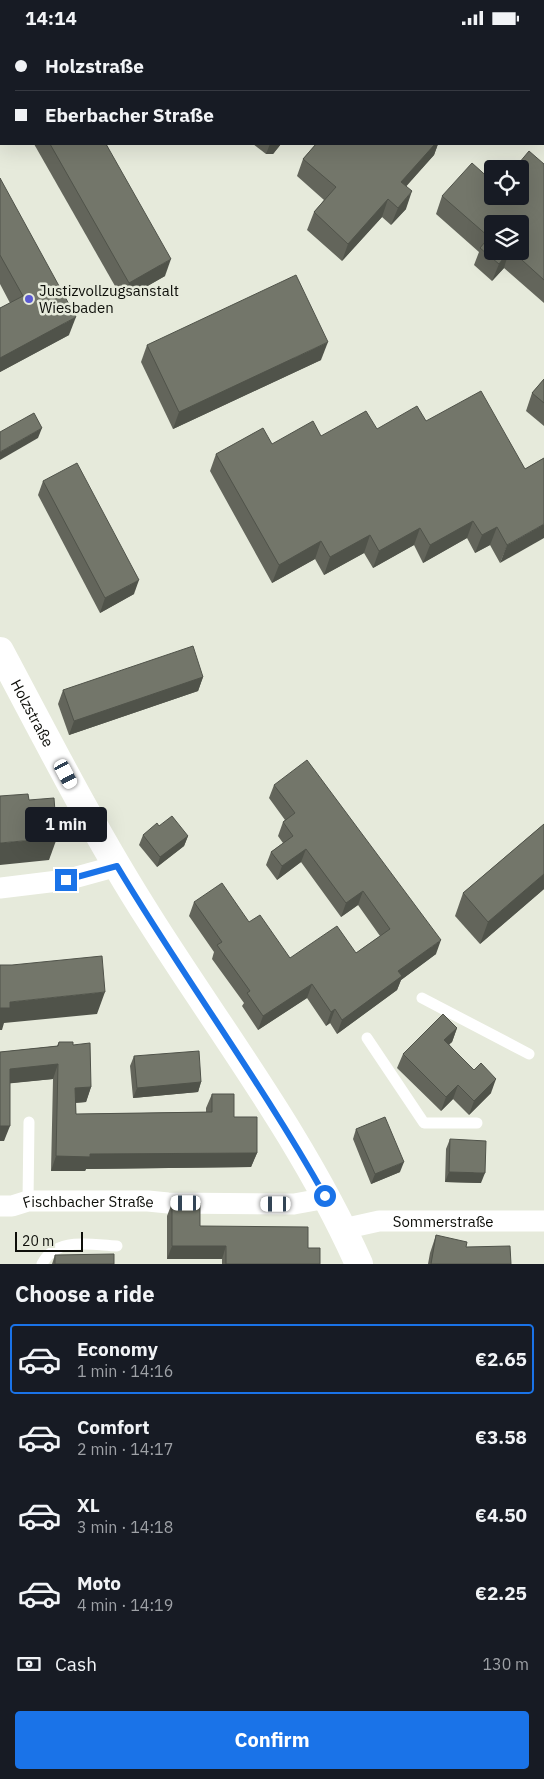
<!DOCTYPE html>
<meta charset="utf-8">
<style>
:root{--surface:#171b24;--page:#242831;--text:#f1f3f6;--muted:#9ea1a6;--line:#363941;--accent:#1a73e8}
body{margin:0;font-family:"IBM Plex Sans",sans-serif;background:var(--page);color:var(--text);height:100vh;display:flex;flex-direction:column;font-size:19px;white-space:nowrap}
*{box-sizing:border-box;margin:0}
p{font-size:16px;color:var(--muted)}
.icon{flex:none;width:28px;height:28px;fill:none;stroke:currentColor;stroke-width:2;stroke-linecap:round;stroke-linejoin:round}
.map{position:relative;height:1229px;overflow:hidden}
.drawer{display:flex;flex-direction:column;background:var(--surface);flex:1}
.drawer>*{flex:none}
.guide{position:absolute;left:0px;top:0px;width:545px;height:110px;box-shadow:0 5px 20px #0002;display:grid;align-content:center;height:110px;padding:0 15px;background:var(--surface)}
.controls{position:absolute;left:484px;top:125px;display:grid;gap:10px}
.controls a{display:grid;place-items:center;width:45px;height:45px;border-radius:5px;background:var(--surface);box-shadow:0 5px 20px #0002;font-size:25px}
.scale{position:absolute;left:15px;bottom:12px;width:68px;box-sizing:border-box;padding-left:5px;border:2px solid #0e0f0a;border-top:0;font-size:14px;line-height:18px;white-space:nowrap;color:#0e0f0a;-webkit-text-stroke:4px #e6eadb;paint-order:stroke}
.end{position:absolute;width:22px;height:22px;margin:-11px;border:6px solid #1a73e8;background:#fff;box-shadow:0 0 0 2px #fff}
.from{border-radius:50%}
.bubble{position:absolute;height:35px;border-radius:5px;background:var(--surface);box-shadow:0 5px 20px #0002;font-size:16px;font-weight:700;line-height:35px;text-align:center}
.car{position:absolute;width:15px;height:30px;margin:-15px -8px;border-radius:6px;box-shadow:0 0 4px 1px #0007;background:linear-gradient(#fff 24%,#345 0 40%,#fff 0 76%,#345 0 86%,#fff 0)}
.guide b{display:flex;align-items:center;gap:18px;height:48px;font-size:19px}
.guide b+b{border-top:1px solid var(--line)}
.guide i{width:12px;height:12px;background:var(--text)}
ul{padding:0;list-style:none}
li{display:flex;align-items:center;gap:15px;height:70px;margin:0 10px 8px;padding:0 5px;border:2px solid transparent;border-radius:5px}
li div{flex:1}
li b{display:block;font-size:19px}
li em{font-style:normal;font-weight:700}
li.active{border-color:var(--accent)}
li>.icon{width:45px;height:45px;stroke-width:1.5}
h2{padding:0 15px;font-size:22px;line-height:60px}
.pay{display:flex;align-items:center;gap:12px;height:55px;padding:0 15px;font-size:19px}
.pay p{margin-inline-start:auto}
.button{display:flex;gap:10px;margin-top:auto;padding:10px 15px}
.button a{flex:1;height:58px;border-radius:5px;background:var(--accent);color:#fff;font-size:20px;font-weight:700;line-height:58px;text-align:center}
.status{display:flex;justify-content:space-between;align-items:center;height:35px;padding:0 25px;background:var(--surface);direction:ltr}
.status svg{height:14px;fill:currentColor}
.map>svg:first-child{display:block}
</style>
<div class="status"><b>14:14</b><svg viewBox="0 0 49 12"><path d="M0 12V9h3v3zM5 12V6h3v6zM10 12V3h3v9zM15 12V0h3v12zM26 1h20v11H26zM47 4h2v5h-2z"/></svg></div>
<div class="map">
<svg width="544" height="1229" viewBox="0 0 544 1229">
<rect width="100%" height="100%" fill="#e6eadb"/>
<path fill="#bcc997" d="M 477,0 L 544,0 L 544,58 L 544,1 Z"/>
<g fill="none" stroke-linecap="round" stroke-linejoin="round">
<g stroke="#fff" stroke-width="11">
<path d="M 422,963 L 529,1019"/>
<path d="M 367,1003 L 424,1088 L 477,1088"/>
<path d="M 28,1166 L 29,1087"/>
<path d="M 42,1229 C 56,1201 91,1210 117,1211"/>
</g>
<g stroke="#fff" stroke-width="21">
<path d="M 0,853 L 66,845 L 117,831"/>
<path id="s1" d="M 0,1171 L 12,1171 L 28,1166 L 148,1166 L 168,1168 L 294,1169 L 316,1165 L 325,1161"/>
<path id="s2" d="M 343,1194 L 379,1186 L 544,1186"/>
</g>
<path stroke="#fff" stroke-width="28" id="s3" d="M 0,616 C 48,706 94,797 149,883 C 221,997 304,1105 359,1229"/>
</g>
<g fill="#63655b" fill-rule="evenodd">
<path d="M 0,0 L 1,1 L 1,72 L 0,70 Z"/>
<path d="M 49,0 L 203,0 L 205,1 L 49,1 Z"/>
<path d="M 323,0 L 369,0 L 368,1 L 325,1 Z"/>
<path d="M 34,109 L 106,109 L 165,241 L 123,265 Z"/>
<path d="M 253,109 L 281,109 L 273,119 L 266,119 Z"/>
<path d="M 316,109 L 438,109 L 434,120 L 406,151 L 406,174 L 391,190 L 382,182 L 342,226 L 307,195 L 314,177 L 324,165 L 297,141 L 303,124 Z"/>
<path d="M 544,129 L 544,268 L 504,233 L 492,246 L 474,230 L 479,217 L 436,179 L 442,161 L 492,161 ZM 492,189 L 520,216 L 492,216 Z"/>
<path d="M 0,143 L 69,300 L 0,337 L 0,273 L 10,268 L 0,249 Z"/>
<path d="M 147,310 L 321,325 L 173,394 L 141,327 Z"/>
<path d="M 544,344 L 544,391 L 526,376 L 532,358 Z"/>
<path d="M 426,386 L 525,434 L 544,423 L 500,528 L 490,510 L 475,518 L 467,503 L 423,528 L 414,510 L 373,533 L 364,518 L 324,540 L 315,524 L 272,548 L 210,436 L 216,419 L 321,401 L 377,394 Z"/>
<path d="M 43,446 L 134,559 L 100,578 L 38,460 Z"/>
<path d="M 203,642 L 198,656 L 69,700 L 58,669 L 63,655 Z"/>
<path d="M 274,750 L 436,919 L 401,945 L 397,955 L 337,999 L 330,988 L 326,991 L 307,963 L 258,995 L 242,971 L 244,968 L 212,924 L 214,917 L 189,881 L 194,867 L 249,887 L 290,923 L 356,918 L 380,901 L 358,870 L 341,882 L 301,827 L 277,845 L 266,830 L 271,817 L 283,808 L 278,801 L 283,787 L 285,785 L 269,763 Z"/>
<path d="M 544,789 L 544,854 L 480,909 L 455,881 L 463,858 Z"/>
<path d="M 159,791 L 188,801 L 184,811 L 157,832 L 139,810 L 143,800 Z"/>
<path d="M 457,993 L 452,1007 L 449,1009 L 491,1058 L 469,1080 L 453,1064 L 441,1076 L 397,1033 L 403,1019 Z"/>
<path d="M 59,1007 L 73,1010 L 91,1052 L 86,1067 L 76,1068 L 76,1079 L 206,1077 L 206,1073 L 212,1059 L 234,1082 L 257,1118 L 251,1132 L 86,1134 L 85,1136 L 51,1136 L 53,1044 L 10,1048 L 4,1106 L 0,1106 L 0,1017 L 57,1011 Z"/>
<path d="M 134,1021 L 201,1047 L 198,1057 L 133,1063 L 130,1031 Z"/>
<path d="M 356,1094 L 400,1137 L 371,1149 L 353,1104 Z"/>
<path d="M 450,1104 L 481,1148 L 445,1147 L 446,1114 Z"/>
<path d="M 172,1168 L 200,1191 L 308,1213 L 320,1229 L 222,1229 L 222,1224 L 167,1224 L 167,1181 Z"/>
<path d="M 436,1200 L 466,1212 L 511,1229 L 428,1229 L 430,1218 Z"/>
<path d="M 55,1220 L 114,1229 L 52,1229 Z"/>
</g>
<g fill="#50534a">
<path d="M 111,0 L 118,0 L 118,1 L 110,1 Z"/>
<path d="M 270,109 L 281,109 L 273,119 L 266,119 Z"/>
<path d="M 435,109 L 438,109 L 434,120 L 395,164 L 401,147 Z"/>
<path d="M 412,156 L 406,174 L 391,190 L 398,173 Z"/>
<path d="M 388,164 L 382,182 L 342,226 L 348,209 Z"/>
<path d="M 509,216 L 504,233 L 492,246 L 499,229 Z"/>
<path d="M 171,224 L 165,241 L 123,265 L 129,248 Z"/>
<path d="M 76,282 L 69,300 L 0,337 L 0,323 Z"/>
<path d="M 328,307 L 321,325 L 173,394 L 179,377 Z"/>
<path d="M 42,393 L 38,403 L 0,425 L 0,417 Z"/>
<path d="M 473,486 L 467,503 L 423,528 L 430,510 Z"/>
<path d="M 544,489 L 544,503 L 500,528 L 507,510 Z"/>
<path d="M 497,492 L 490,510 L 475,518 L 482,500 Z"/>
<path d="M 420,493 L 414,510 L 373,533 L 379,516 Z"/>
<path d="M 370,500 L 364,518 L 324,540 L 330,522 Z"/>
<path d="M 321,506 L 315,524 L 272,548 L 279,530 Z"/>
<path d="M 139,545 L 134,559 L 100,578 L 105,563 Z"/>
<path d="M 203,642 L 198,656 L 69,700 L 74,686 Z"/>
<path d="M 188,801 L 184,811 L 157,832 L 160,822 Z"/>
<path d="M 57,803 L 49,825 L 0,830 L 0,808 Z"/>
<path d="M 306,814 L 301,827 L 277,845 L 282,831 Z"/>
<path d="M 544,839 L 544,854 L 480,909 L 488,887 Z"/>
<path d="M 363,856 L 358,870 L 341,882 L 346,868 Z"/>
<path d="M 441,905 L 436,919 L 401,945 L 397,955 L 337,999 L 342,985 L 398,936 Z"/>
<path d="M 312,949 L 307,963 L 258,995 L 263,981 Z"/>
<path d="M 105,957 L 97,979 L 4,988 L 2,995 L 0,995 L 0,973 L 10,967 Z"/>
<path d="M 335,974 L 330,988 L 326,991 L 331,977 Z"/>
<path d="M 457,993 L 452,1007 L 439,1019 L 444,1005 Z"/>
<path d="M 58,1029 L 53,1044 L 4,1049 L 10,1034 Z"/>
<path d="M 496,1044 L 491,1058 L 469,1080 L 474,1066 Z"/>
<path d="M 201,1047 L 198,1057 L 133,1063 L 137,1053 Z"/>
<path d="M 458,1050 L 453,1064 L 441,1076 L 446,1062 Z"/>
<path d="M 91,1052 L 86,1067 L 70,1068 L 75,1053 Z"/>
<path d="M 0,1091 L 10,1091 L 4,1106 L 0,1106 Z"/>
<path d="M 257,1118 L 251,1132 L 86,1134 L 85,1136 L 51,1136 L 56,1121 L 90,1119 Z"/>
<path d="M 404,1127 L 400,1137 L 371,1149 L 375,1139 Z"/>
<path d="M 449,1137 L 485,1138 L 481,1148 L 445,1147 Z"/>
<path d="M 172,1211 L 226,1211 L 222,1224 L 167,1224 Z"/>
</g>
<g fill="#73766a" stroke="#50534a">
<path d="M 0,0 L 20,0 L 21,1 L 1,1 L 1,44 L 0,42 Z"/>
<path d="M 60,0 L 111,0 L 110,1 L 60,1 Z"/>
<path d="M 142,0 L 203,0 L 205,1 L 144,1 Z"/>
<path d="M 346,0 L 362,0 L 361,1 L 347,1 Z"/>
<path d="M 50,109 L 106,109 L 171,224 L 129,248 Z"/>
<path d="M 316,109 L 435,109 L 401,147 L 412,156 L 398,173 L 388,164 L 348,209 L 314,177 L 336,152 L 303,124 Z"/>
<path d="M 529,116 L 544,129 L 544,245 L 512,216 L 520,216 L 520,189 L 492,189 L 492,216 L 509,216 L 499,229 L 480,213 L 489,202 L 442,161 L 472,128 L 492,146 L 492,161 L 520,161 L 520,134 L 514,134 Z"/>
<path d="M 0,143 L 76,282 L 0,323 L 0,273 L 23,261 L 0,220 Z"/>
<path d="M 296,240 L 328,307 L 179,377 L 147,310 Z"/>
<path d="M 544,344 L 544,368 L 532,358 Z"/>
<path d="M 481,356 L 525,434 L 544,423 L 544,489 L 507,510 L 497,492 L 482,500 L 473,486 L 430,510 L 420,493 L 379,516 L 370,500 L 330,522 L 321,506 L 279,530 L 216,419 L 263,393 L 272,409 L 313,386 L 321,401 L 366,376 L 377,394 L 417,371 L 426,386 Z"/>
<path d="M 34,378 L 42,393 L 0,417 L 0,397 Z"/>
<path d="M 77,428 L 139,545 L 105,563 L 43,446 Z"/>
<path d="M 193,611 L 203,642 L 74,686 L 63,655 Z"/>
<path d="M 307,725 L 441,905 L 398,936 L 402,941 L 342,985 L 335,974 L 331,977 L 312,949 L 263,981 L 247,958 L 250,956 L 217,910 L 222,907 L 194,867 L 222,848 L 249,887 L 260,880 L 290,923 L 337,891 L 356,918 L 390,894 L 363,856 L 346,868 L 306,814 L 282,831 L 271,817 L 293,801 L 283,787 L 295,778 L 274,750 Z"/>
<path d="M 28,759 L 29,765 L 54,763 L 57,803 L 0,808 L 0,761 Z"/>
<path d="M 172,781 L 188,801 L 160,822 L 143,800 L 157,788 L 159,791 Z"/>
<path d="M 544,789 L 544,839 L 488,887 L 463,858 Z"/>
<path d="M 102,921 L 105,957 L 10,967 L 10,973 L 0,973 L 0,930 L 12,930 Z"/>
<path d="M 443,979 L 457,993 L 444,1005 L 474,1035 L 481,1028 L 496,1044 L 474,1066 L 458,1050 L 446,1062 L 403,1019 Z"/>
<path d="M 59,1007 L 73,1007 L 73,1010 L 90,1008 L 91,1052 L 75,1053 L 76,1079 L 212,1077 L 212,1059 L 234,1059 L 234,1082 L 257,1082 L 257,1118 L 90,1119 L 90,1122 L 56,1121 L 58,1029 L 10,1034 L 10,1091 L 0,1091 L 0,1017 L 58,1011 Z"/>
<path d="M 199,1016 L 201,1047 L 137,1053 L 134,1021 Z"/>
<path d="M 385,1082 L 404,1127 L 375,1139 L 356,1094 Z"/>
<path d="M 450,1104 L 486,1106 L 485,1138 L 449,1137 Z"/>
<path d="M 172,1168 L 200,1168 L 200,1191 L 308,1192 L 308,1213 L 320,1213 L 320,1229 L 226,1229 L 226,1211 L 172,1211 Z"/>
<path d="M 436,1200 L 467,1207 L 466,1212 L 510,1211 L 511,1229 L 431,1229 Z"/>
<path d="M 114,1219 L 114,1229 L 55,1229 L 55,1220 Z"/>
</g>
<g fill="none" stroke-linecap="round" stroke-linejoin="round">
<path stroke="#1a73e8" stroke-width="6" d="M 66,845 L 117,831 C 184,943 261,1047 325,1161"/>
</g>
<circle fill="#5b5ad2" stroke="#e6eadb" stroke-width="2" cx="29" cy="264" r="5"/>
<g text-anchor="middle" dominant-baseline="central" stroke-width="5" stroke-linejoin="round" paint-order="stroke">
<g font-size="15" fill="#0e0f0a" stroke="#e6eadb" text-anchor="start">
<text x="39" y="255">Justizvollzugsanstalt<tspan x="39" dy="17">Wiesbaden</tspan></text>
</g>
<g font-size="15" fill="#0e0f0a" stroke="#e6eadb">
<text stroke="none"><textPath href="#s3" startOffset="70">Holzstraße</textPath></text>
<text stroke="none"><textPath href="#s1" startOffset="89">Fischbacher Straße</textPath></text>
<text stroke="none"><textPath href="#s2" startOffset="101">Sommerstraße</textPath></text>
</g>
</g>
</svg>
<div class="controls">
<a><svg class="icon" aria-label="locate" viewBox="0 0 24 24"><circle cx="12" cy="12" r="6"/><path d="M12 2v4M12 18v4M2 12h4M18 12h4"/></svg></a>
<a><svg class="icon" aria-label="layers" viewBox="0 0 24 24"><path d="M12 4l9 5-9 5-9-5zM3 14l9 5 9-5"/></svg></a>
</div>
<div class="scale">20 m</div>
<i class="end from" style="left:325px;top:1161px"></i>
<i class="end" style="left:66px;top:845px"></i>
<div class="bubble" style="left:25px;top:772px;width:82px">1 min</div>
<i class="car" style="left:66px;top:739px;rotate:152deg"></i>
<i class="car" style="left:186px;top:1168px;rotate:270deg"></i>
<i class="car" style="left:276px;top:1169px;rotate:270deg"></i>
<div class="guide">
<b><i class="from"></i>Holzstraße</b>
<b><i></i>Eberbacher Straße</b>
</div>
</div>
<section class="drawer">
<h2>Choose a ride</h2>
<ul>
<li class="active"><svg class="icon" aria-label="car" viewBox="0 0 24 24"><path d="M5 17H2v-5l4-1 3-4h7l3 4 3 1v5h-3M9 17h6M6 11h13"/><circle cx="7" cy="17" r="2"/><circle cx="17" cy="17" r="2"/></svg><div><b>Economy</b><p>1 min · 14:16</p></div><em>€2.65</em></li>
<li><svg class="icon" aria-label="car" viewBox="0 0 24 24"><path d="M5 17H2v-5l4-1 3-4h7l3 4 3 1v5h-3M9 17h6M6 11h13"/><circle cx="7" cy="17" r="2"/><circle cx="17" cy="17" r="2"/></svg><div><b>Comfort</b><p>2 min · 14:17</p></div><em>€3.58</em></li>
<li><svg class="icon" aria-label="car" viewBox="0 0 24 24"><path d="M5 17H2v-5l4-1 3-4h7l3 4 3 1v5h-3M9 17h6M6 11h13"/><circle cx="7" cy="17" r="2"/><circle cx="17" cy="17" r="2"/></svg><div><b>XL</b><p>3 min · 14:18</p></div><em>€4.50</em></li>
<li><svg class="icon" aria-label="car" viewBox="0 0 24 24"><path d="M5 17H2v-5l4-1 3-4h7l3 4 3 1v5h-3M9 17h6M6 11h13"/><circle cx="7" cy="17" r="2"/><circle cx="17" cy="17" r="2"/></svg><div><b>Moto</b><p>4 min · 14:19</p></div><em>€2.25</em></li>
</ul>
<div class="pay"><svg class="icon" aria-label="cash" viewBox="0 0 24 24"><path d="M3 7h18v10H3z"/><circle cx="12" cy="12" r="2"/></svg>Cash<p>130 m</p></div>
<div class="button"><a>Confirm</a></div>
</section>
